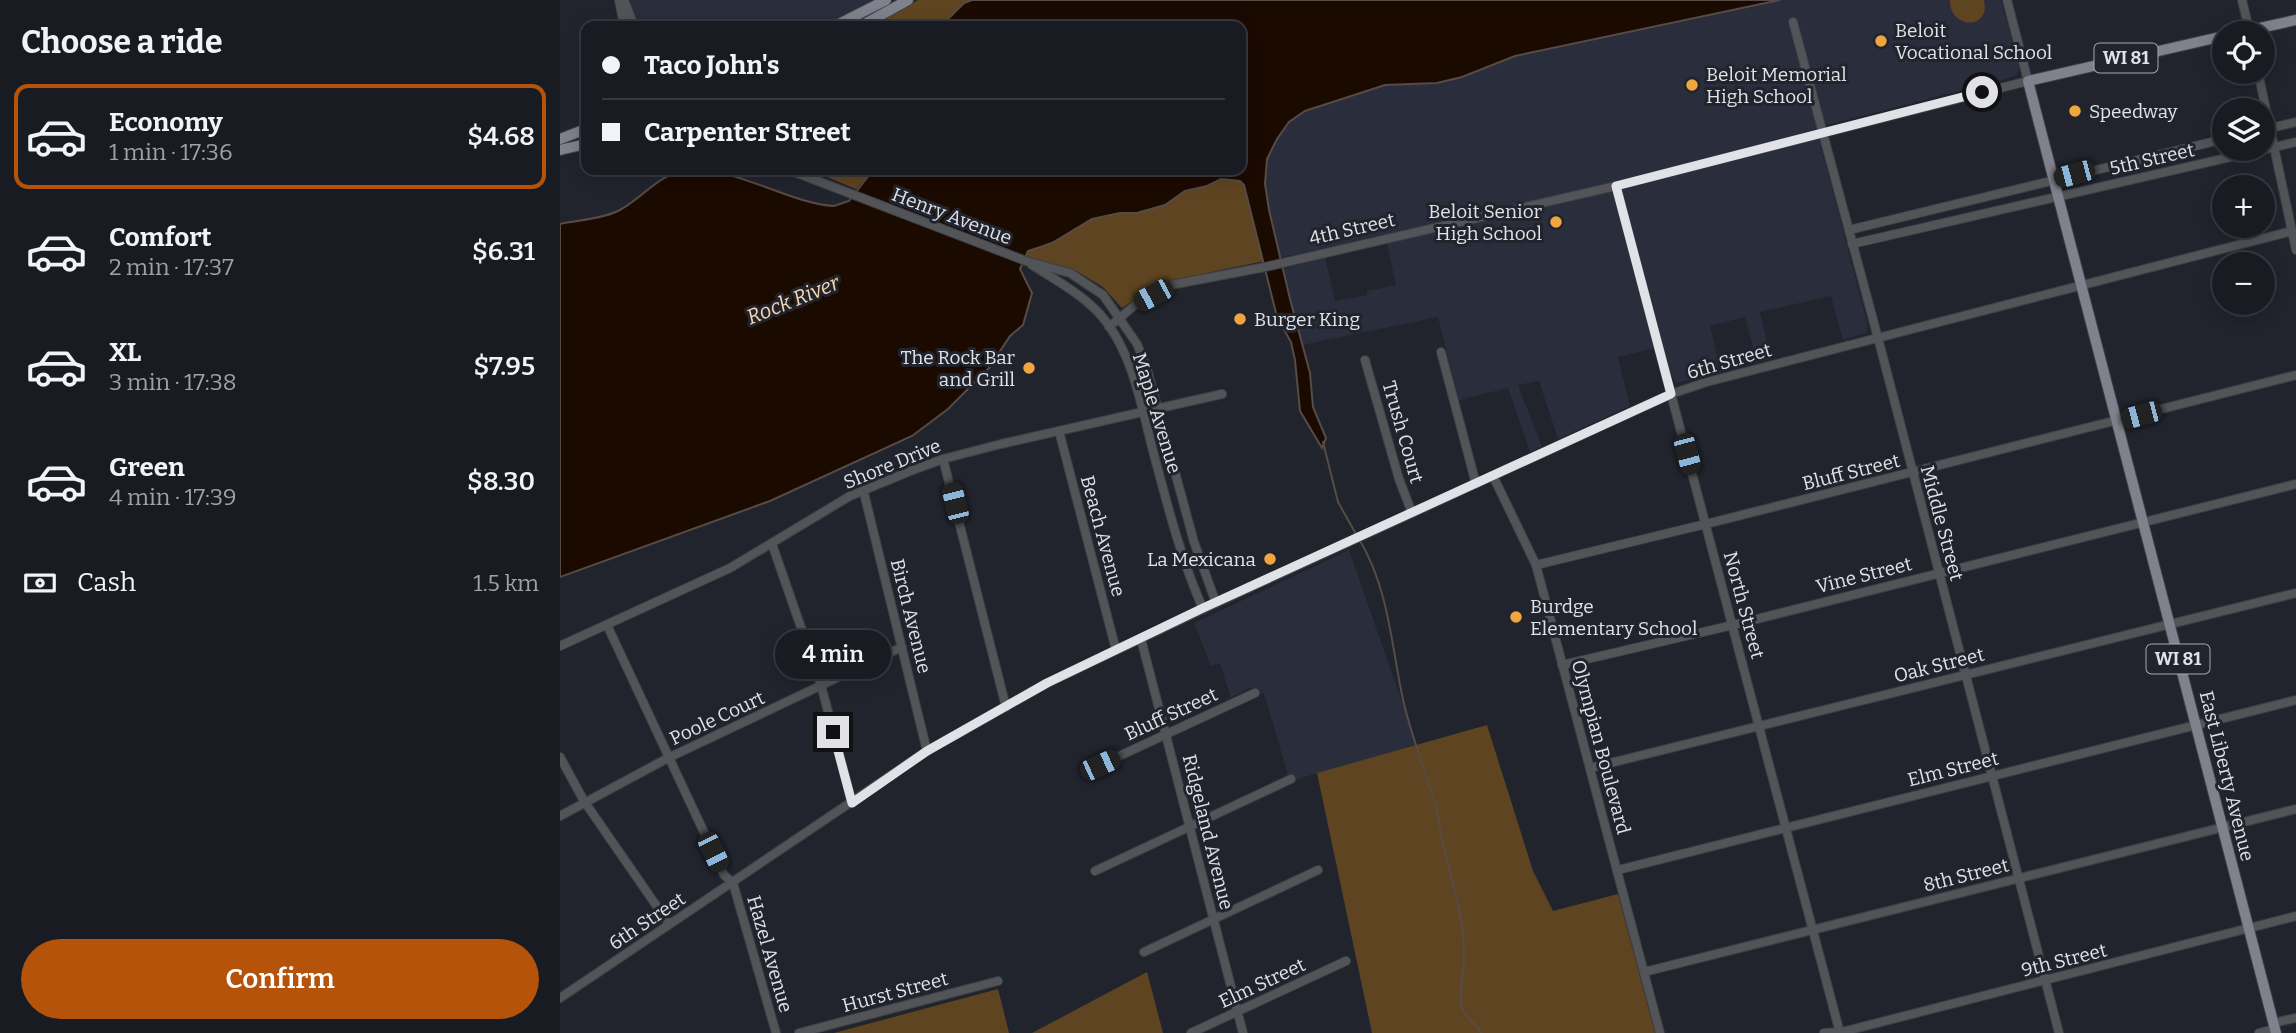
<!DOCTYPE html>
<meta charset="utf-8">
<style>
:root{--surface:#191b22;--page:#26282f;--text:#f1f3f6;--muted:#9fa1a5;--line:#373940;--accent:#b45309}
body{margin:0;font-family:Bitter,serif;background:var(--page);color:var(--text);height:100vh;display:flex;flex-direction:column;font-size:26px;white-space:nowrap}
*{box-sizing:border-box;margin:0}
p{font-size:23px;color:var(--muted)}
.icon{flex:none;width:38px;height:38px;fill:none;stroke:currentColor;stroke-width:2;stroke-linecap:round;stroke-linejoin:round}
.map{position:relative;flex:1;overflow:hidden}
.drawer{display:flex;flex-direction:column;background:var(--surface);width:560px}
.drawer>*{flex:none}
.top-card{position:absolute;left:21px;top:21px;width:665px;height:154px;border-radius:14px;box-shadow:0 4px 18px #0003,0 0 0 2px var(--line);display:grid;align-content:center;height:154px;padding:0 21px;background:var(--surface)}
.tools{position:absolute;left:1652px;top:21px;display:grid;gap:14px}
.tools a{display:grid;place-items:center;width:63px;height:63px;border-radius:50%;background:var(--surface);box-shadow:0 4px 18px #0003,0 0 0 2px var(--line);font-size:35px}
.end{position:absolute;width:32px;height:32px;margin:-16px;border:9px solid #e0e2e8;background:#111;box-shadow:0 0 0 4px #111}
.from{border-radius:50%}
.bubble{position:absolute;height:49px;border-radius:24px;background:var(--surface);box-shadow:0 4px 18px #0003,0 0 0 2px var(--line);font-size:23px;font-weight:600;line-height:49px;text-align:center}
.car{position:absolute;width:21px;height:42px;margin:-21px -10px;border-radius:9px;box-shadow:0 0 5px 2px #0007;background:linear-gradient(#222 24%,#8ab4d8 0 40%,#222 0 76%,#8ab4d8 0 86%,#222 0)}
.top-card b{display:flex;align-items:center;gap:24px;height:66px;font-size:26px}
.top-card b+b{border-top:2px solid var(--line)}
.top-card i{width:18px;height:18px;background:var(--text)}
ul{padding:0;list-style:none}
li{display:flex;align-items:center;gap:21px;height:105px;margin:0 14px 10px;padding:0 7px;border:4px solid transparent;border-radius:14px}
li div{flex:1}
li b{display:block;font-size:26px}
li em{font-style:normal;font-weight:600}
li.selected{border-color:var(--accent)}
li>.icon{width:63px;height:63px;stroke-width:1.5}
h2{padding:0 21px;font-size:32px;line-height:84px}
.pay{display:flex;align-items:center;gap:18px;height:77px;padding:0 21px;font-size:26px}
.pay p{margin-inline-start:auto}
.primary-button{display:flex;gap:14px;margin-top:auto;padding:14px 21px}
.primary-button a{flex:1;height:80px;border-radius:42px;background:var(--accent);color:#fff;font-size:28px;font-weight:600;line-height:80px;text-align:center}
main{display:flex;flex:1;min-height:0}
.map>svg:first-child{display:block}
</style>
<main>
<section class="drawer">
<h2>Choose a ride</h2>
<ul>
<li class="selected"><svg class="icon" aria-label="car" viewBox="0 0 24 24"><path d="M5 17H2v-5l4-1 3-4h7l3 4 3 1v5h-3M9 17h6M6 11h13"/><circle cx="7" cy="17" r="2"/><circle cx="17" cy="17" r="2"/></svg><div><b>Economy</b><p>1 min · 17:36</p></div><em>$4.68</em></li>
<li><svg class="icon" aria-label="car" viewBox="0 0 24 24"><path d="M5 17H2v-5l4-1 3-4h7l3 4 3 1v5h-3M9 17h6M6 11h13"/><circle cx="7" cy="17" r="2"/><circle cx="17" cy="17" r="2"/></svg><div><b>Comfort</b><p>2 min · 17:37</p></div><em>$6.31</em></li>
<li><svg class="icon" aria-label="car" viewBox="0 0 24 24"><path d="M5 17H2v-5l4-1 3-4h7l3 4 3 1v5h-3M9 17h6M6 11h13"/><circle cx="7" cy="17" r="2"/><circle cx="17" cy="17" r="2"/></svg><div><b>XL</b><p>3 min · 17:38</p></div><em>$7.95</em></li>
<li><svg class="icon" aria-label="car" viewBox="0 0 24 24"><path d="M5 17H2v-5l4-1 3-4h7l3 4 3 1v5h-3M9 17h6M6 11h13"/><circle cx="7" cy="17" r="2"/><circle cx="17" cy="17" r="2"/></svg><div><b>Green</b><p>4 min · 17:39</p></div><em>$8.30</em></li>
</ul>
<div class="pay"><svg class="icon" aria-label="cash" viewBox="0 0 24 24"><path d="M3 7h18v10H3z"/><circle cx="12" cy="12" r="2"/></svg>Cash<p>1.5 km</p></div>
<div class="primary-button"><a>Confirm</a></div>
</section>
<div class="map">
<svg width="1736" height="1033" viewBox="0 0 1736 1033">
<rect width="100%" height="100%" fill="#21242d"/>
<g fill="#292d3c">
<path d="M 68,0 L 316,0 L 264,26 L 78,26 Z"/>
<path d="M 1220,0 L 1441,0 L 1459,66 L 1457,75 L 1445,79 L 1256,128 L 1308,326 L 1306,333 L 1283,340 L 1271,296 L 1200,312 L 1211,359 L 1197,363 L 1185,317 L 1150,326 L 1161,373 L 1116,383 L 1112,376 L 1103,346 L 1058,357 L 1070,406 L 998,439 L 979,381 L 958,385 L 982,447 L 970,452 L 948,388 L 899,400 L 878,317 L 742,345 L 723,269 L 765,257 L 775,301 L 807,295 L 807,291 L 836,285 L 825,234 L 720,258 L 709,210 L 705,184 L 707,160 L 717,139 L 729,122 L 737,115 L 825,85 L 878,83 L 902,77 L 955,56 Z"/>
<path d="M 789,550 L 857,745 L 734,780 L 733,774 L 728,775 L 704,693 L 696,695 L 694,689 L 691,687 L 671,698 L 660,663 L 651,666 L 634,623 Z"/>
</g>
<g fill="#5f4421">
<path d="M 358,0 L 412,0 L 404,3 L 381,26 L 311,26 Z"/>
<path d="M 1390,0 L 1424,0 C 1431,31 1389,29 1390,0 Z"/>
<path d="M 250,170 L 310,170 L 309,175 L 296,189 Z"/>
<path d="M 668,178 L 680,181 L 683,185 L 704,261 C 655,272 603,278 562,308 L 543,287 L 518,272 L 465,256 L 468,251 L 492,243 L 532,219 L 560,213 L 577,213 L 605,205 L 625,191 Z"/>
<path d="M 927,725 L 973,871 L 993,911 L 1058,894 L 1095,1033 L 812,1033 L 757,773 Z"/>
<path d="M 587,972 L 603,1033 L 472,1033 Z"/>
<path d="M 438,989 L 449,1033 L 274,1033 Z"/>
</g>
<path fill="#1b0a00" stroke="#564b46" stroke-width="2" d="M 412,0 L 1220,0 L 955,56 L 902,77 L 877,83 L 825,85 L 745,111 L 729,122 L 717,139 L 707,159 L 705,184 L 709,210 L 730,299 L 750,373 L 753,407 L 766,438 L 762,448 L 740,411 L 735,360 L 731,342 L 717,317 L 684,185 L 680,181 L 661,179 L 647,186 L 625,191 L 605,205 L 577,213 L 560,213 L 532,219 L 492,243 L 468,251 L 460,269 L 472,293 L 463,325 L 450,336 L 429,368 L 388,409 L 352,436 L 210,501 L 0,577 L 0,224 C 18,220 42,219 58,211 C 82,199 99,173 127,170 C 172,165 230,204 274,206 L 289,201 L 309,175 L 310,170 L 681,170 L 681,26 L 381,26 L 404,3 Z"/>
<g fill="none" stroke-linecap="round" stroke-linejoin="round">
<g stroke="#564b46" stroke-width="2">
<path d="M 763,442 L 778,502 L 796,534"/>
<path d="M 799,539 C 828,587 831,641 842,695 C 850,733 865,771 877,809 C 881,848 896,886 902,926 C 904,938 904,952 904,964 C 903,979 898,993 902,1008 C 905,1018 916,1024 922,1033"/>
</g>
<g stroke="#3c3f47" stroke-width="10">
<g id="minor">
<path d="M 59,0 L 64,26"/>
<path d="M 64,0 L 74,26"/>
<path d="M 1682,0 L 1690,33"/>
<path d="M 1233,22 L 1318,338 L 1499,1033"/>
<path d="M 1698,72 L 1736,250"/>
<path d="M 1703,130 L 1736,122"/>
<path d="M 229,170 L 466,261 L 510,273 L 543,295 L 577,344 L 587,369 L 634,542 L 656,603"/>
<path d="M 1056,186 L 1280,1033"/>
<path d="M 1289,230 L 1664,139"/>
<path d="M 1292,244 L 1736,142"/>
<path d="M 472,265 C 494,279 518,292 537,311 C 573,349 581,406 594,455 C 608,507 621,559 643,609"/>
<path d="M 549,327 L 575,305 L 611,285 L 705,267 L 1056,186 L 1468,81 L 1447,0"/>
<path d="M 881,352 L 916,484"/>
<path d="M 805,360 L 839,479 L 852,513"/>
<path d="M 499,431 L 556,650"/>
<path d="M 383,459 L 446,707"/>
<path d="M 933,476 L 976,565 L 1100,1033"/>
<path d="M 303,489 L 367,751"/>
<path d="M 212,544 L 261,685 L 292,803"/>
<path d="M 976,565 L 1146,524 L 1736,375"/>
<path d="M 47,625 L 164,875 L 173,883 L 216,1033"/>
<path d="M 581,639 L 683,1033"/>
<path d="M 0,646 L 170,568 L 290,496 L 353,470 L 383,459 L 441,444 L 662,394"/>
<path d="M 1002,665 L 1173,625 L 1736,484"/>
<path d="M 0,757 L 24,801 L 109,924"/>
<path d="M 540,765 L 695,693"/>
<path d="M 1030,768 L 1736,593"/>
<path d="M 0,816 L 108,758 L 342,647"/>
<path d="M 1058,870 L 1736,700"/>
<path d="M 535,871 L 731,779"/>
<path d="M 584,952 L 758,870"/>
<path d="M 1084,972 L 1736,809"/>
<path d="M 0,998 L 367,751 L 487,683 L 643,609 L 1111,394 L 1147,382 L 1732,231"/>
<path d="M 1713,1023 L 1736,1018"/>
<path d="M 239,1033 L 438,981"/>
<path d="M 631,1033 L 786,961"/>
<path d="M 1264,1033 L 1280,1032"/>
<path d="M 1278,1033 L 1736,916"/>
<path d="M 1699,1033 L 1715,1029"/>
</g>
</g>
<g stroke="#3c3f47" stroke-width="12">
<g id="major">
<path d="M 275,26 L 326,0"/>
<path d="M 301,26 L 348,0"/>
<path d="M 1677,33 L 1736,20"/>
<path d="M 1664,36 L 1468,81 L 1716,1033"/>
<path d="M 0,139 L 26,129"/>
<path d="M 0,150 L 26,144"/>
</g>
</g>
<use href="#minor" stroke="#525458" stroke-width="8"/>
<use href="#major" stroke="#7f828c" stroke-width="10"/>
</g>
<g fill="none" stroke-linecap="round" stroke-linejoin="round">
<path stroke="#e0e2e8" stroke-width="9" d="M 273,732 L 292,803 L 367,751 L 487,683 L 643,608 L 1111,394 L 1056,186 L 1422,92"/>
</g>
<g fill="#f0a63e" stroke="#21242d" stroke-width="2.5">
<circle cx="1321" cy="41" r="7"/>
<circle cx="1132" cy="85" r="7"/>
<circle cx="1515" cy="111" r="7"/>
<circle cx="996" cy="222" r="7"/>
<circle cx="680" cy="319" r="7"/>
<circle cx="469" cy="368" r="7"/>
<circle cx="710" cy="559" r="7"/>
<circle cx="956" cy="617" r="7"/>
</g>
<g text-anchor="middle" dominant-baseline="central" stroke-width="6" stroke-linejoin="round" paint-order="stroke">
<g fill="#21242d" stroke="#a7a9b0" stroke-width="2">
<rect x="1534.5" y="43.5" width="63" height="29" rx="5"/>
<rect x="1586.5" y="644.5" width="63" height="29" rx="5"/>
</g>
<g font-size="18" font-weight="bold" fill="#e0e2e8">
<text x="1566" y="58">WI 81</text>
<text x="1618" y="659">WI 81</text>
</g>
<g font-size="19" fill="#e0e2e8" stroke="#21242d" text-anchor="start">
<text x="1335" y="30">Beloit<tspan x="1335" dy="22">Vocational School</tspan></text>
<text x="1146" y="74">Beloit Memorial<tspan x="1146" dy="22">High School</tspan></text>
<text x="1529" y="111">Speedway</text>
<text x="982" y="211" text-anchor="end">Beloit Senior<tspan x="982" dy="22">High School</tspan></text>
<text x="694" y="319">Burger King</text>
<text x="455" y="357" text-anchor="end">The Rock Bar<tspan x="455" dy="22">and Grill</tspan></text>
<text x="696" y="559" text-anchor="end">La Mexicana</text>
<text x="970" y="606">Burdge<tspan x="970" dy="22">Elementary School</tspan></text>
</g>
<g font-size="19" fill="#e0e2e8" stroke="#21242d">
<text transform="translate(1592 159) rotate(-13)">5th Street</text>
<text transform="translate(392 216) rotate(21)">Henry Avenue</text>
<text transform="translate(792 229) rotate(-13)">4th Street</text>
<text transform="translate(1169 361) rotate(-16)">6th Street</text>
<text transform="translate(597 413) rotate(73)">Maple Avenue</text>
<text transform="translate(843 432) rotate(74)">Trush Court</text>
<text transform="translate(332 464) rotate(-22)">Shore Drive</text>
<text transform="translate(1291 472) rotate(-14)">Bluff Street</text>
<text transform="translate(1382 523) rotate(75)">Middle Street</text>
<text transform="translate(543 536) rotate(75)">Beach Avenue</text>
<text transform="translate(1304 575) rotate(-14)">Vine Street</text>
<text transform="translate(1184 605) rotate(75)">North Street</text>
<text transform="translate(351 616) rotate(76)">Birch Avenue</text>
<text transform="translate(1379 665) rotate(-14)">Oak Street</text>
<text transform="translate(611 714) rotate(-25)">Bluff Street</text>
<text transform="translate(157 718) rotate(-25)">Poole Court</text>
<text transform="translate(1041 747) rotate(75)">Olympian Boulevard</text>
<text transform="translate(1393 769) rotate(-14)">Elm Street</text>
<text transform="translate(1667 776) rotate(76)">East Liberty Avenue</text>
<text transform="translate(648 832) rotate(76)">Ridgeland Avenue</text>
<text transform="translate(1406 875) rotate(-14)">8th Street</text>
<text transform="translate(87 921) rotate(-34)">6th Street</text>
<text transform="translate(210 954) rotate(74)">Hazel Avenue</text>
<text transform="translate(1504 960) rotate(-14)">9th Street</text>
<text transform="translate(702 983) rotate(-25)">Elm Street</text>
<text transform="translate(335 992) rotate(-15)">Hurst Street</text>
</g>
<g font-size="21" font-style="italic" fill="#f8d6ae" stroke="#21242d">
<text transform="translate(233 300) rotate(-22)">Rock River</text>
</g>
</g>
</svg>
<div class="tools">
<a><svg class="icon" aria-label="locate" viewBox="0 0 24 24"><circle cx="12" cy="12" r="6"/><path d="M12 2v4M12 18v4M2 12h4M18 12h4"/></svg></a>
<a><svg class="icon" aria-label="layers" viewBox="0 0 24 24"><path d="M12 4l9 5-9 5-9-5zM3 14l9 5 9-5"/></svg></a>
<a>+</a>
<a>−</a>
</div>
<i class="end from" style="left:1422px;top:92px"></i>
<i class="end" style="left:273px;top:732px"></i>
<div class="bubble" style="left:215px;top:630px;width:116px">4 min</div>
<i class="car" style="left:1514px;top:174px;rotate:255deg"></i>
<i class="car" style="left:593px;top:295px;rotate:242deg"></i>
<i class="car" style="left:1581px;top:415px;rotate:255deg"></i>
<i class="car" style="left:1127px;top:454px;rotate:165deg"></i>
<i class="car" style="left:395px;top:503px;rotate:346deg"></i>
<i class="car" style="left:540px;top:765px;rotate:65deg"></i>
<i class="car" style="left:153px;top:852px;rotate:154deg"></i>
<div class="top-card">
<b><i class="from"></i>Taco John's</b>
<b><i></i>Carpenter Street</b>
</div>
</div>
</main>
